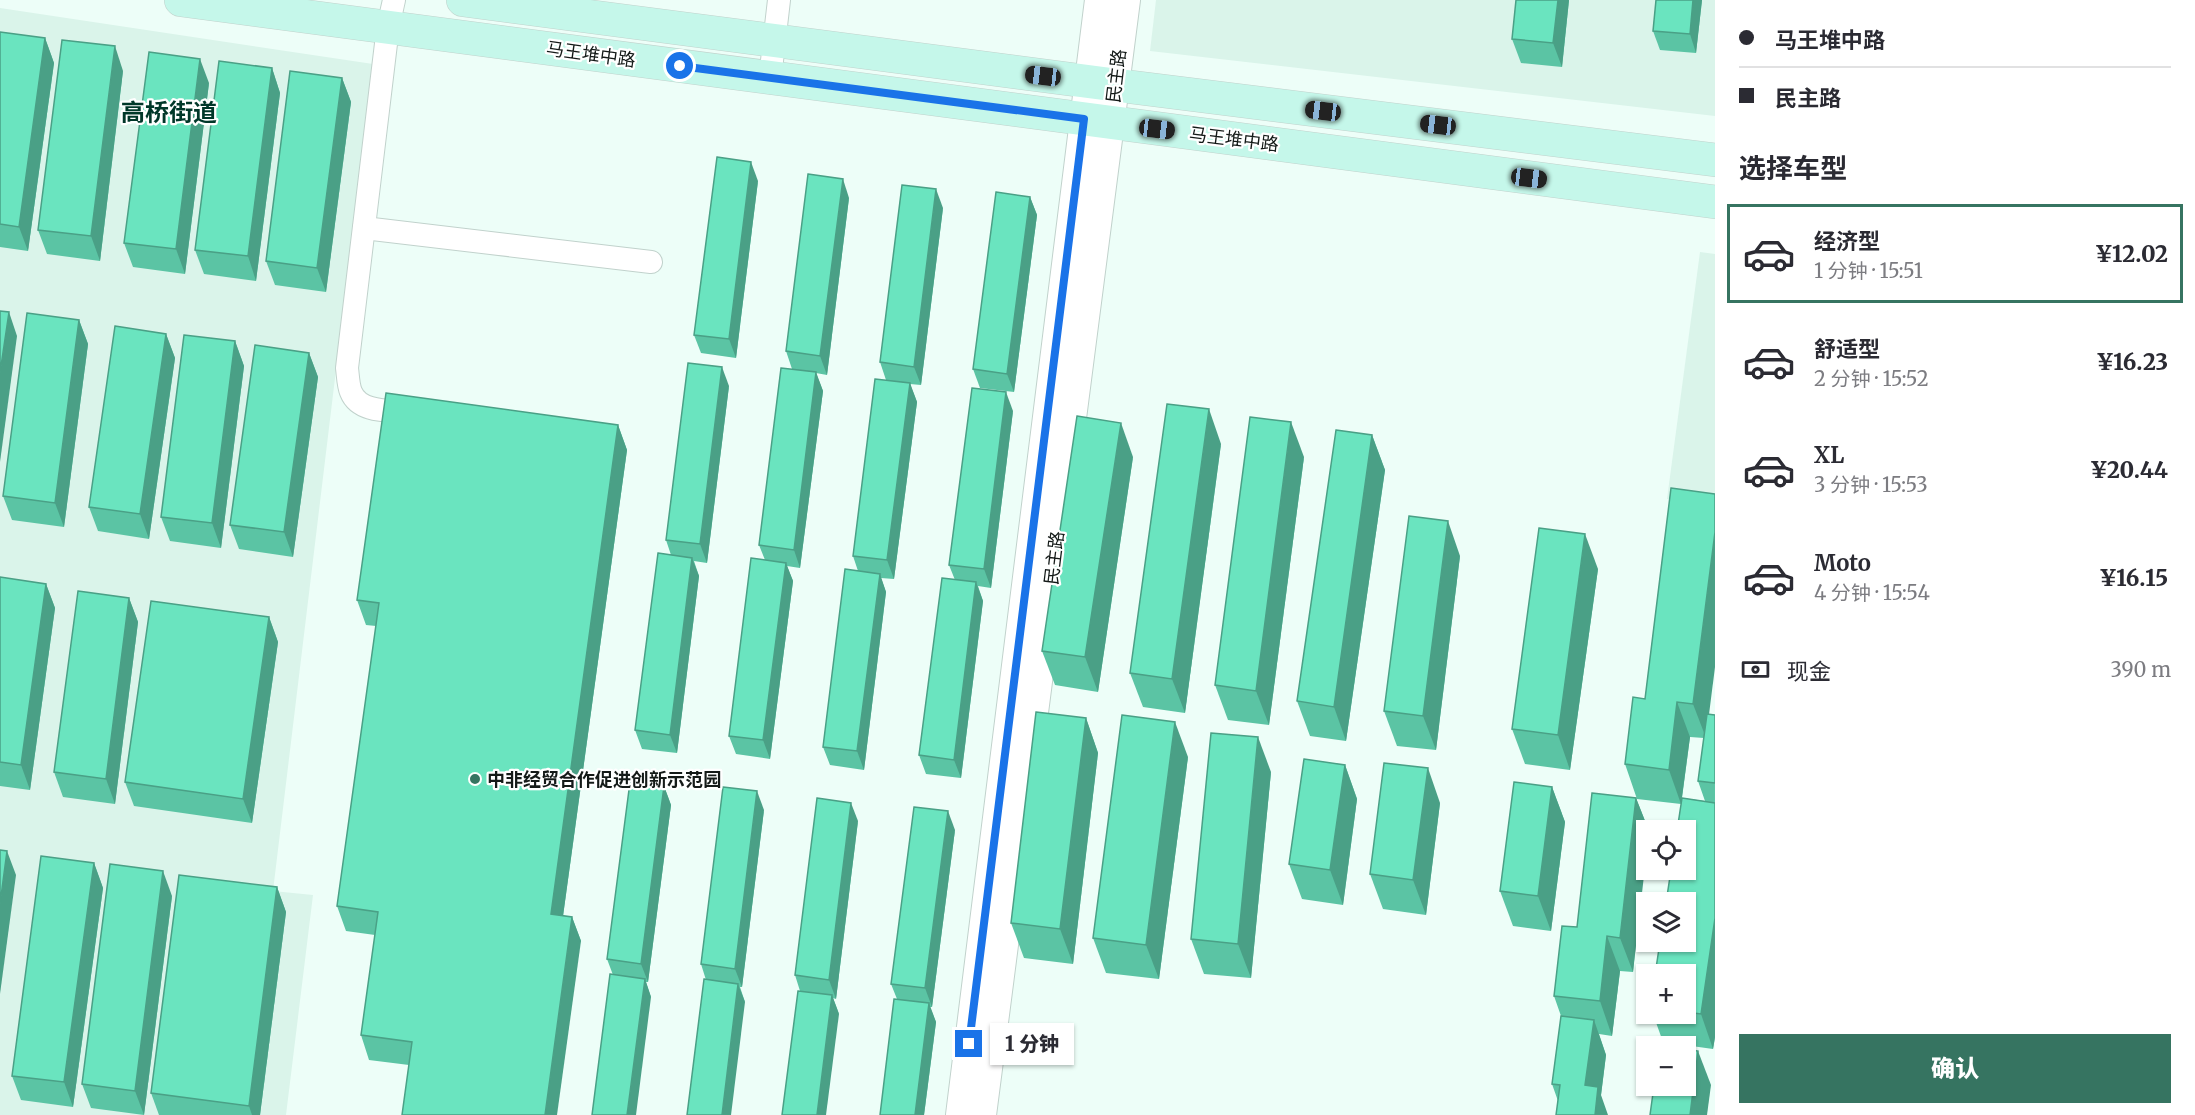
<!DOCTYPE html>
<html lang="zh">
<meta charset="utf-8">
<style>
:root{--surface:#fff;--page:#f7f7f7;--text:#2b2b33;--muted:#7c7c81;--line:#e1e1e2;--accent:#367461}
body{margin:0;font-family:Merriweather,"Noto Sans SC",serif;background:var(--page);color:var(--text);height:100vh;display:flex;flex-direction:column;font-size:22px;white-space:nowrap}
*{box-sizing:border-box;margin:0}
p{font-size:20px;color:var(--muted)}
.icon{flex:none;width:33px;height:33px;fill:none;stroke:currentColor;stroke-width:2;stroke-linecap:round;stroke-linejoin:round}
.map{position:relative;flex:1;overflow:hidden}
.details{display:flex;flex-direction:column;background:var(--surface);width:480px}
.details>*{flex:none}
.top-card{display:grid;align-content:center;height:132px;padding:0 24px;background:var(--surface)}
.tools{position:absolute;left:1636px;top:820px;display:grid;gap:12px}
.tools a{display:grid;place-items:center;width:60px;height:60px;border-radius:0px;background:var(--surface);box-shadow:0 2px 4px #0004;font-size:30px}
.end{position:absolute;width:27px;height:27px;margin:-14px;border:8px solid #1a73e8;background:#fff;box-shadow:0 0 0 3px #fff}
.from{border-radius:50%}
.bubble{position:absolute;height:42px;border-radius:0px;background:var(--surface);box-shadow:0 2px 4px #0004;font-size:20px;font-weight:800;line-height:42px;text-align:center}
.car{position:absolute;width:18px;height:36px;margin:-18px -9px;border-radius:8px;box-shadow:0 0 4px 2px #0007;background:linear-gradient(#222 24%,#8ab4d8 0 40%,#222 0 76%,#8ab4d8 0 86%,#222 0)}
.top-card b{display:flex;align-items:center;gap:21px;height:57px;font-size:22px}
.top-card b+b{border-top:2px solid var(--line)}
.top-card i{width:15px;height:15px;background:var(--text)}
ul{padding:0;list-style:none}
li{display:flex;align-items:center;gap:18px;height:99px;margin:0 12px 9px;padding:0 12px;border:3px solid transparent;border-radius:0px}
li div{flex:1}
li b{display:block;font-size:22px}
li em{font-style:normal;font-weight:800}
li.on{border-color:var(--accent)}
li>.icon{width:54px;height:54px;stroke-width:1.5}
h2{padding:0 24px;font-size:27px;line-height:72px}
.pay{display:flex;align-items:center;gap:15px;height:66px;padding:0 24px;font-size:22px}
.pay p{margin-inline-start:auto}
.button{display:flex;gap:12px;margin-top:auto;padding:12px 24px}
.button a{flex:1;height:69px;border-radius:0px;background:var(--accent);color:#fff;font-size:24px;font-weight:800;line-height:69px;text-align:center}
main{display:flex;flex:1;min-height:0}
.map>svg:first-child{display:block}
</style>
<main>
<div class="map">
<svg width="1715" height="1115" viewBox="0 0 1715 1115">
<rect width="100%" height="100%" fill="#edfef8"/>
<g fill="#daf4ea">
<path d="M 1156,0 L 1715,0 L 1715,116 L 1150,51 Z"/>
<path d="M 0,8 L 373,64 L 273,891 L 313,895 L 286,1115 L 0,1115 Z"/>
<path d="M 1700,252 L 1715,254 L 1715,504 L 1667,499 Z"/>
</g>
<g fill="none" stroke-linecap="round" stroke-linejoin="round">
<g stroke="#c1d2cc" stroke-width="24">
<g id="minor">
<path d="M 394,0 L 388,27 L 347,368 C 348,375 348,385 351,392 C 360,414 392,410 412,413"/>
<path d="M 770,78 L 779,0"/>
<path d="M 364,228 L 651,262"/>
</g>
</g>
<g stroke="#c1d2cc" stroke-width="30">
<g id="tertiary">
<path d="M 960,1115 L 1099,0"/>
<path d="M 982,1115 L 1126,0"/>
</g>
</g>
<g stroke="#c1d2cc" stroke-width="34">
<g id="secondary">
<path d="M 181,0 L 1715,202"/>
<path d="M 463,0 L 1115,85 L 1715,160"/>
</g>
</g>
<use href="#minor" stroke="#fff" stroke-width="22"/>
<use href="#tertiary" stroke="#fff" stroke-width="28"/>
<use href="#secondary" stroke="#c5f7ea" stroke-width="33"/>
</g>
<g fill="#5bc4a4" fill-rule="evenodd">
<path d="M 1569,0 L 1562,67 L 1521,63 L 1512,39 Z"/>
<path d="M 1656,0 L 1702,0 L 1696,53 L 1660,50 L 1653,31 Z"/>
<path d="M 0,32 L 45,38 L 54,63 L 28,251 L 0,247 Z"/>
<path d="M 272,68 L 280,93 L 256,281 L 204,274 L 195,250 Z"/>
<path d="M 123,71 L 100,261 L 47,254 L 38,230 Z"/>
<path d="M 342,78 L 351,102 L 326,292 L 275,285 L 266,261 Z"/>
<path d="M 209,83 L 185,274 L 133,267 L 124,243 Z"/>
<path d="M 758,181 L 736,358 L 701,353 L 694,335 Z"/>
<path d="M 1030,197 L 1037,215 L 1014,392 L 980,388 L 973,369 Z"/>
<path d="M 849,198 L 827,375 L 816,373 L 823,391 L 800,568 L 787,566 L 793,581 L 770,759 L 736,754 L 729,736 L 765,560 L 759,545 L 792,369 L 786,351 Z"/>
<path d="M 943,208 L 921,385 L 910,384 L 917,402 L 894,579 L 881,578 L 886,592 L 864,770 L 830,765 L 823,747 L 858,571 L 853,556 L 886,380 L 880,362 Z"/>
<path d="M 79,320 L 88,344 L 64,527 L 12,520 L 3,496 Z"/>
<path d="M 166,334 L 175,358 L 149,539 L 98,531 L 89,507 Z"/>
<path d="M 235,341 L 244,366 L 221,548 L 170,541 L 161,517 Z"/>
<path d="M 309,353 L 318,377 L 293,557 L 239,549 L 230,525 Z"/>
<path d="M 729,386 L 707,563 L 694,561 L 699,576 L 677,753 L 642,749 L 635,730 L 671,555 L 666,540 Z"/>
<path d="M 1013,411 L 991,588 L 978,586 L 983,601 L 961,778 L 926,774 L 919,755 L 955,580 L 949,565 Z"/>
<path d="M 618,425 L 627,450 L 563,916 L 572,917 L 581,941 L 409,1065 L 369,1060 L 361,1035 L 375,935 L 346,931 L 337,906 L 376,626 L 366,625 L 357,600 Z"/>
<path d="M 1372,435 L 1385,470 L 1346,741 L 1310,736 L 1297,701 Z"/>
<path d="M 1221,444 L 1185,713 L 1143,707 L 1130,673 Z"/>
<path d="M 1133,457 L 1098,692 L 1055,685 L 1042,651 Z"/>
<path d="M 1304,457 L 1269,725 L 1228,720 L 1215,685 Z"/>
<path d="M 1671,488 L 1709,714 L 1715,715 L 1715,1037 L 1713,1049 L 1663,1042 L 1653,1014 L 1686,1014 L 1686,975 L 1681,804 L 1637,799 L 1625,764 L 1645,699 ZM 1690,737 L 1704,738 L 1698,781 L 1705,801 L 1682,798 Z"/>
<path d="M 1460,556 L 1436,750 L 1397,746 L 1384,711 Z"/>
<path d="M 1598,569 L 1570,770 L 1525,764 L 1512,729 Z"/>
<path d="M 0,577 L 46,584 L 55,608 L 30,790 L 0,786 Z"/>
<path d="M 129,598 L 138,622 L 115,804 L 63,797 L 54,772 Z"/>
<path d="M 269,617 L 278,642 L 252,823 L 134,806 L 125,782 Z"/>
<path d="M 1086,718 L 1098,753 L 1073,964 L 1024,958 L 1011,923 Z"/>
<path d="M 1188,757 L 1159,979 L 1106,973 L 1093,938 Z"/>
<path d="M 1345,765 L 1357,799 L 1343,905 L 1302,899 L 1289,864 Z"/>
<path d="M 1271,772 L 1251,978 L 1204,974 L 1191,939 Z"/>
<path d="M 664,786 L 671,805 L 648,982 L 646,982 L 651,997 L 613,975 L 607,959 Z"/>
<path d="M 1552,787 L 1565,822 L 1551,931 L 1513,926 L 1500,891 Z"/>
<path d="M 1636,798 L 1649,831 L 1647,831 L 1633,972 L 1620,971 L 1612,1036 L 1599,1034 L 1606,1055 L 1601,1095 L 1558,1101 L 1552,1084 L 1561,1016 L 1554,996 L 1577,927 Z"/>
<path d="M 1440,803 L 1426,915 L 1383,909 L 1370,874 Z"/>
<path d="M 764,810 L 742,987 L 740,987 L 745,1002 L 706,980 L 701,964 Z"/>
<path d="M 858,821 L 836,999 L 833,998 L 839,1014 L 800,991 L 795,975 Z"/>
<path d="M 955,830 L 932,1007 L 930,1007 L 936,1022 L 924,1115 L 880,1115 L 897,999 L 891,984 Z"/>
<path d="M 94,863 L 103,888 L 73,1107 L 21,1100 L 12,1076 Z"/>
<path d="M 277,887 L 286,912 L 260,1115 L 159,1115 L 151,1093 Z"/>
<path d="M 172,896 L 144,1115 L 91,1108 L 82,1084 Z"/>
</g>
<g fill="#4aa086">
<path d="M 1558,0 L 1569,0 L 1562,67 L 1553,43 Z"/>
<path d="M 1693,0 L 1702,0 L 1696,53 L 1690,34 Z"/>
<path d="M 45,38 L 54,63 L 28,251 L 19,227 Z"/>
<path d="M 115,46 L 123,71 L 100,261 L 91,236 Z"/>
<path d="M 200,59 L 209,83 L 185,274 L 176,249 Z"/>
<path d="M 272,68 L 280,93 L 256,281 L 248,256 Z"/>
<path d="M 342,78 L 351,102 L 326,292 L 317,268 Z"/>
<path d="M 751,162 L 758,181 L 736,358 L 729,339 Z"/>
<path d="M 843,179 L 849,198 L 827,375 L 820,356 Z"/>
<path d="M 936,189 L 943,208 L 921,385 L 914,367 Z"/>
<path d="M 1030,197 L 1037,215 L 1014,392 L 1007,374 Z"/>
<path d="M 9,312 L 17,336 L 0,462 L 0,373 Z"/>
<path d="M 79,320 L 88,344 L 64,527 L 55,503 Z"/>
<path d="M 166,334 L 175,358 L 149,539 L 140,514 Z"/>
<path d="M 235,341 L 244,366 L 221,548 L 212,523 Z"/>
<path d="M 309,353 L 318,377 L 293,557 L 284,532 Z"/>
<path d="M 722,367 L 729,386 L 707,563 L 700,544 Z"/>
<path d="M 816,372 L 823,391 L 800,568 L 794,550 Z"/>
<path d="M 910,383 L 917,402 L 894,579 L 887,560 Z"/>
<path d="M 1006,392 L 1013,411 L 991,588 L 984,569 Z"/>
<path d="M 1209,409 L 1221,444 L 1185,713 L 1172,679 Z"/>
<path d="M 1291,422 L 1304,457 L 1269,725 L 1256,691 Z"/>
<path d="M 1121,423 L 1133,457 L 1098,692 L 1085,657 Z"/>
<path d="M 618,425 L 627,450 L 560,938 L 551,914 Z"/>
<path d="M 1372,435 L 1385,470 L 1346,741 L 1334,707 Z"/>
<path d="M 1448,521 L 1460,556 L 1436,750 L 1423,716 Z"/>
<path d="M 1715,532 L 1715,667 L 1706,738 L 1693,704 Z"/>
<path d="M 1585,534 L 1598,569 L 1570,770 L 1558,735 Z"/>
<path d="M 692,558 L 699,576 L 677,753 L 670,735 Z"/>
<path d="M 786,563 L 793,581 L 770,759 L 763,740 Z"/>
<path d="M 880,574 L 886,592 L 864,770 L 857,751 Z"/>
<path d="M 976,582 L 983,601 L 961,778 L 954,760 Z"/>
<path d="M 46,584 L 55,608 L 30,790 L 21,765 Z"/>
<path d="M 129,598 L 138,622 L 115,804 L 106,779 Z"/>
<path d="M 269,617 L 278,642 L 252,823 L 243,799 Z"/>
<path d="M 1677,702 L 1690,737 L 1681,804 L 1669,770 Z"/>
<path d="M 1086,718 L 1098,753 L 1073,964 L 1060,929 Z"/>
<path d="M 1175,722 L 1188,757 L 1159,979 L 1146,945 Z"/>
<path d="M 1258,737 L 1271,772 L 1251,978 L 1238,944 Z"/>
<path d="M 1345,765 L 1357,799 L 1343,905 L 1330,870 Z"/>
<path d="M 1428,768 L 1440,803 L 1426,915 L 1413,880 Z"/>
<path d="M 664,786 L 671,805 L 648,982 L 641,964 Z"/>
<path d="M 1552,787 L 1565,822 L 1551,931 L 1538,896 Z"/>
<path d="M 757,791 L 764,810 L 742,987 L 735,969 Z"/>
<path d="M 1636,798 L 1649,831 L 1647,831 L 1647,849 L 1633,972 L 1620,938 Z"/>
<path d="M 851,803 L 858,821 L 836,999 L 829,980 Z"/>
<path d="M 948,811 L 955,830 L 932,1007 L 925,988 Z"/>
<path d="M 7,851 L 16,875 L 0,994 L 0,904 Z"/>
<path d="M 94,863 L 103,888 L 73,1107 L 64,1082 Z"/>
<path d="M 163,871 L 172,896 L 144,1115 L 135,1091 Z"/>
<path d="M 277,887 L 286,912 L 260,1115 L 252,1115 L 249,1106 Z"/>
<path d="M 572,917 L 581,941 L 557,1115 L 545,1115 Z"/>
<path d="M 1715,918 L 1715,1037 L 1713,1049 L 1701,1014 Z"/>
<path d="M 1607,936 L 1620,971 L 1612,1036 L 1600,1001 Z"/>
<path d="M 645,979 L 651,997 L 636,1115 L 627,1115 Z"/>
<path d="M 738,984 L 745,1002 L 731,1115 L 722,1115 Z"/>
<path d="M 832,995 L 839,1014 L 826,1115 L 817,1115 Z"/>
<path d="M 929,1003 L 936,1022 L 924,1115 L 915,1115 Z"/>
<path d="M 1594,1020 L 1606,1055 L 1601,1095 L 1608,1115 L 1595,1115 L 1585,1085 Z"/>
<path d="M 1698,1051 L 1711,1085 L 1707,1115 L 1690,1115 Z"/>
</g>
<g fill="#6ae4bf" stroke="#4aa086" stroke-width="1.5">
<path d="M 1516,0 L 1558,0 L 1553,43 L 1512,39 Z"/>
<path d="M 1656,0 L 1693,0 L 1690,34 L 1653,31 Z"/>
<path d="M 0,32 L 45,38 L 19,227 L 0,224 Z"/>
<path d="M 62,40 L 115,46 L 91,236 L 38,230 Z"/>
<path d="M 149,52 L 200,59 L 176,249 L 124,243 Z"/>
<path d="M 219,61 L 272,68 L 248,256 L 195,250 Z"/>
<path d="M 290,71 L 342,78 L 317,268 L 266,261 Z"/>
<path d="M 717,157 L 751,162 L 729,339 L 694,335 Z"/>
<path d="M 808,174 L 843,179 L 820,356 L 786,351 Z"/>
<path d="M 902,185 L 936,189 L 914,367 L 880,362 Z"/>
<path d="M 996,192 L 1030,197 L 1007,374 L 973,369 Z"/>
<path d="M 0,311 L 9,312 L 0,373 Z"/>
<path d="M 27,313 L 79,320 L 55,503 L 3,496 Z"/>
<path d="M 115,326 L 166,334 L 140,514 L 89,507 Z"/>
<path d="M 184,335 L 235,341 L 212,523 L 161,517 Z"/>
<path d="M 255,345 L 309,353 L 284,532 L 230,525 Z"/>
<path d="M 688,363 L 722,367 L 700,544 L 666,540 Z"/>
<path d="M 781,368 L 816,372 L 794,550 L 759,545 Z"/>
<path d="M 875,379 L 910,383 L 887,560 L 853,556 Z"/>
<path d="M 972,388 L 1006,392 L 984,569 L 949,565 Z"/>
<path d="M 386,393 L 618,425 L 551,914 L 572,917 L 545,1115 L 402,1115 L 412,1042 L 361,1035 L 378,912 L 337,906 L 379,603 L 357,600 Z"/>
<path d="M 1167,404 L 1209,409 L 1172,679 L 1130,673 Z"/>
<path d="M 1077,416 L 1121,423 L 1085,657 L 1042,651 Z"/>
<path d="M 1250,417 L 1291,422 L 1256,691 L 1215,685 Z"/>
<path d="M 1336,430 L 1372,435 L 1334,707 L 1297,701 Z"/>
<path d="M 1671,488 L 1715,494 L 1715,532 L 1693,704 L 1677,702 L 1669,770 L 1625,764 L 1633,697 L 1645,699 Z"/>
<path d="M 1409,516 L 1448,521 L 1423,716 L 1384,711 Z"/>
<path d="M 1539,528 L 1585,534 L 1558,735 L 1512,729 Z"/>
<path d="M 658,553 L 692,558 L 670,735 L 635,730 Z"/>
<path d="M 751,558 L 786,563 L 763,740 L 729,736 Z"/>
<path d="M 845,569 L 880,574 L 857,751 L 823,747 Z"/>
<path d="M 0,577 L 46,584 L 21,765 L 0,762 Z"/>
<path d="M 942,578 L 976,582 L 954,760 L 919,755 Z"/>
<path d="M 78,591 L 129,598 L 106,779 L 54,772 Z"/>
<path d="M 151,601 L 269,617 L 243,799 L 125,782 Z"/>
<path d="M 1036,712 L 1086,718 L 1060,929 L 1011,923 Z"/>
<path d="M 1707,714 L 1715,715 L 1715,783 L 1698,781 Z"/>
<path d="M 1122,715 L 1175,722 L 1146,945 L 1093,938 Z"/>
<path d="M 1211,733 L 1258,737 L 1238,944 L 1191,939 Z"/>
<path d="M 1304,759 L 1345,765 L 1330,870 L 1289,864 Z"/>
<path d="M 1384,763 L 1428,768 L 1413,880 L 1370,874 Z"/>
<path d="M 630,782 L 664,786 L 641,964 L 607,959 Z"/>
<path d="M 1514,782 L 1552,787 L 1538,896 L 1500,891 Z"/>
<path d="M 723,787 L 757,791 L 735,969 L 701,964 Z"/>
<path d="M 1592,793 L 1636,798 L 1620,938 L 1607,936 L 1600,1001 L 1554,996 L 1562,926 L 1577,927 Z"/>
<path d="M 817,798 L 851,803 L 829,980 L 795,975 Z"/>
<path d="M 1682,798 L 1715,803 L 1715,918 L 1701,1014 L 1686,1012 L 1686,975 L 1655,975 L 1660,942 L 1686,942 L 1686,903 L 1666,903 L 1671,870 L 1686,870 L 1686,831 L 1677,831 Z"/>
<path d="M 914,807 L 948,811 L 925,988 L 891,984 Z"/>
<path d="M 0,850 L 7,851 L 0,904 Z"/>
<path d="M 41,856 L 94,863 L 64,1082 L 12,1076 Z"/>
<path d="M 110,864 L 163,871 L 135,1091 L 82,1084 Z"/>
<path d="M 179,875 L 277,887 L 249,1106 L 151,1093 Z"/>
<path d="M 610,974 L 645,979 L 627,1115 L 592,1115 Z"/>
<path d="M 704,979 L 738,984 L 722,1115 L 687,1115 Z"/>
<path d="M 798,991 L 832,995 L 817,1115 L 782,1115 Z"/>
<path d="M 894,999 L 929,1003 L 915,1115 L 880,1115 Z"/>
<path d="M 1561,1016 L 1594,1020 L 1585,1085 L 1598,1087 L 1595,1115 L 1556,1115 L 1560,1085 L 1552,1084 Z"/>
<path d="M 1686,1049 L 1698,1051 L 1690,1115 L 1650,1115 L 1654,1086 L 1686,1086 Z"/>
</g>
<g fill="none" stroke-linecap="round" stroke-linejoin="round">
<path stroke="#1a73e8" stroke-width="8" d="M 680,66 L 1084,119 L 969,1044"/>
</g>
<circle fill="#367461" stroke="#fff" stroke-width="2" cx="475" cy="779" r="6"/>
<g text-anchor="middle" dominant-baseline="central" stroke-width="4.5" stroke-linejoin="round" paint-order="stroke">
<g font-size="18" fill="#141a18" stroke="#fff">
<text transform="translate(591 54) rotate(8)">马王堆中路</text>
<text transform="translate(1116 76) rotate(-83)">民主路</text>
<text transform="translate(1234 139) rotate(7)">马王堆中路</text>
<text transform="translate(1054 558) rotate(-83)">民主路</text>
</g>
<g font-size="18" font-weight="bold" fill="#141a18" stroke="#fff" text-anchor="start">
<text x="487" y="779">中非经贸合作促进创新示范园</text>
</g>
<g font-size="24" font-weight="bold" fill="#003729" stroke="#fff">
<text x="169" y="112">高桥街道</text>
</g>
</g>
</svg>
<div class="tools">
<a><svg class="icon" aria-label="locate" viewBox="0 0 24 24"><circle cx="12" cy="12" r="6"/><path d="M12 2v4M12 18v4M2 12h4M18 12h4"/></svg></a>
<a><svg class="icon" aria-label="layers" viewBox="0 0 24 24"><path d="M12 4l9 5-9 5-9-5zM3 14l9 5 9-5"/></svg></a>
<a>+</a>
<a>−</a>
</div>
<i class="end from" style="left:680px;top:66px"></i>
<i class="end" style="left:969px;top:1044px"></i>
<div class="bubble" style="left:990px;top:1023px;width:84px">1 分钟</div>
<i class="car" style="left:1043px;top:76px;rotate:277deg"></i>
<i class="car" style="left:1323px;top:111px;rotate:277deg"></i>
<i class="car" style="left:1438px;top:125px;rotate:277deg"></i>
<i class="car" style="left:1157px;top:129px;rotate:97deg"></i>
<i class="car" style="left:1529px;top:178px;rotate:97deg"></i>
</div>
<section class="details">
<div class="top-card">
<b><i class="from"></i>马王堆中路</b>
<b><i></i>民主路</b>
</div>
<h2>选择车型</h2>
<ul>
<li class="on"><svg class="icon" aria-label="car" viewBox="0 0 24 24"><path d="M5 17H2v-5l4-1 3-4h7l3 4 3 1v5h-3M9 17h6M6 11h13"/><circle cx="7" cy="17" r="2"/><circle cx="17" cy="17" r="2"/></svg><div><b>经济型</b><p>1 分钟 · 15:51</p></div><em>¥12.02</em></li>
<li><svg class="icon" aria-label="car" viewBox="0 0 24 24"><path d="M5 17H2v-5l4-1 3-4h7l3 4 3 1v5h-3M9 17h6M6 11h13"/><circle cx="7" cy="17" r="2"/><circle cx="17" cy="17" r="2"/></svg><div><b>舒适型</b><p>2 分钟 · 15:52</p></div><em>¥16.23</em></li>
<li><svg class="icon" aria-label="car" viewBox="0 0 24 24"><path d="M5 17H2v-5l4-1 3-4h7l3 4 3 1v5h-3M9 17h6M6 11h13"/><circle cx="7" cy="17" r="2"/><circle cx="17" cy="17" r="2"/></svg><div><b>XL</b><p>3 分钟 · 15:53</p></div><em>¥20.44</em></li>
<li><svg class="icon" aria-label="car" viewBox="0 0 24 24"><path d="M5 17H2v-5l4-1 3-4h7l3 4 3 1v5h-3M9 17h6M6 11h13"/><circle cx="7" cy="17" r="2"/><circle cx="17" cy="17" r="2"/></svg><div><b>Moto</b><p>4 分钟 · 15:54</p></div><em>¥16.15</em></li>
</ul>
<div class="pay"><svg class="icon" aria-label="cash" viewBox="0 0 24 24"><path d="M3 7h18v10H3z"/><circle cx="12" cy="12" r="2"/></svg>现金<p>390 m</p></div>
<div class="button"><a>确认</a></div>
</section>
</main>
